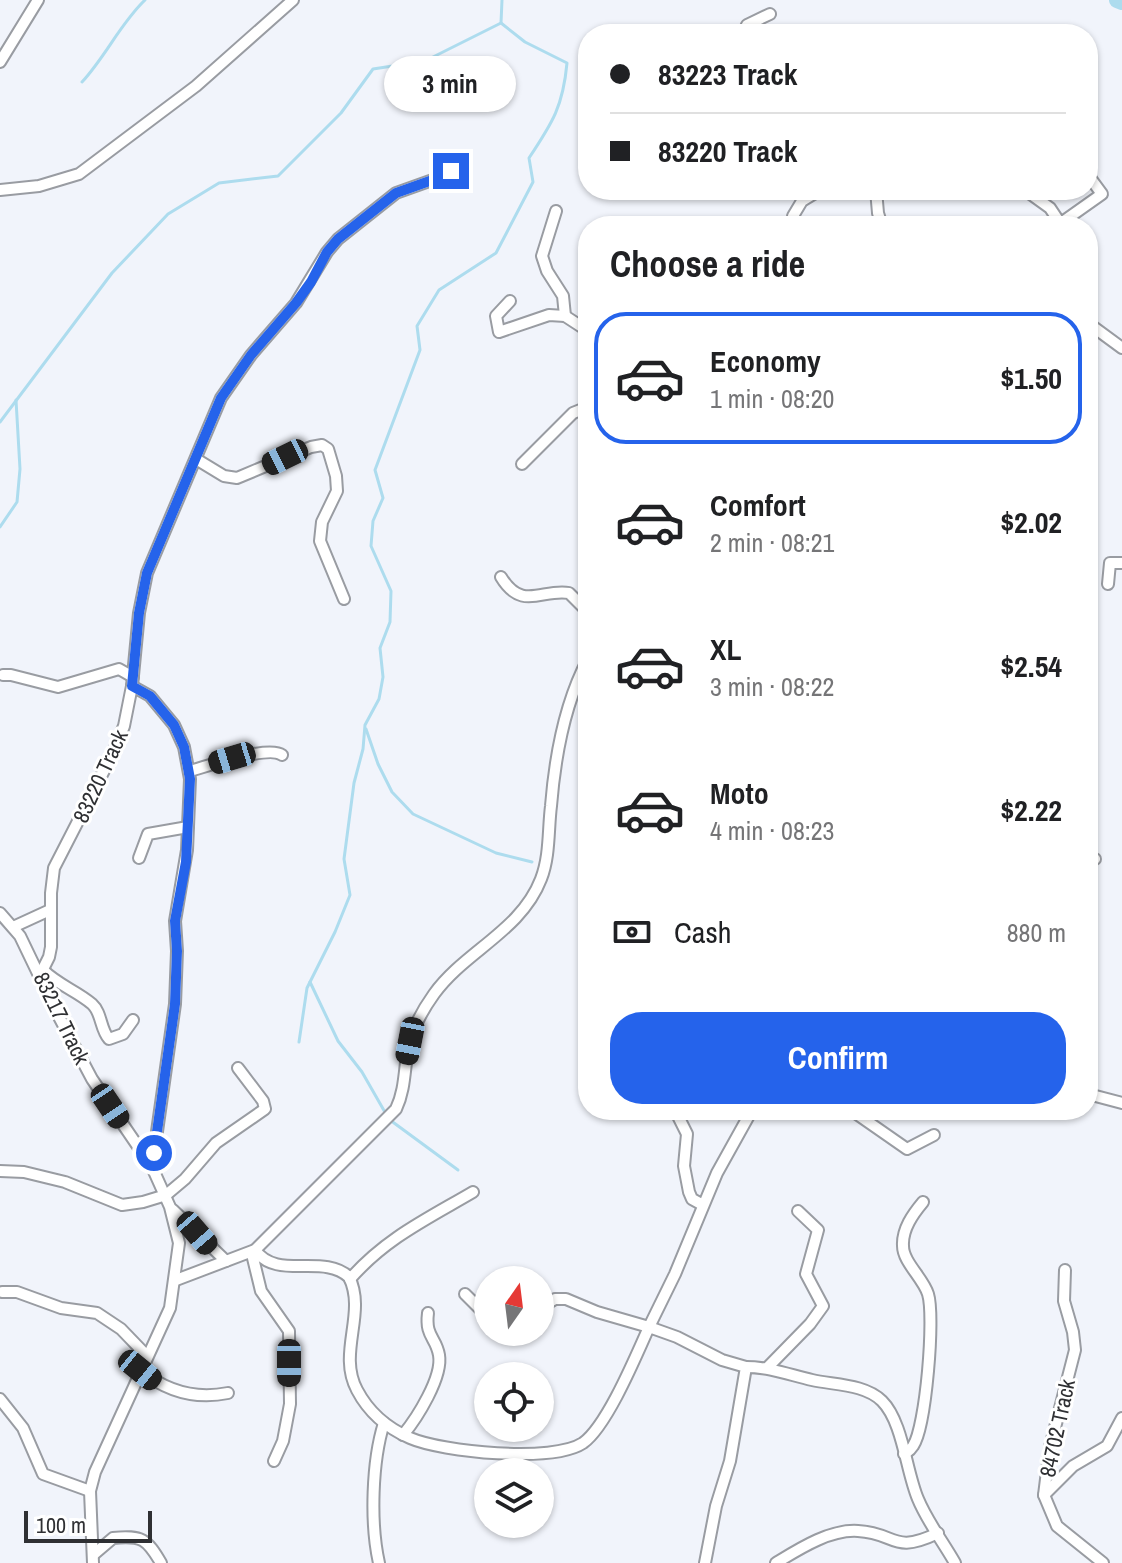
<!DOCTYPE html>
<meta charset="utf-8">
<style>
:root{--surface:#fff;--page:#f2f2f2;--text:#202124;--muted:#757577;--line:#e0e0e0;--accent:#2563eb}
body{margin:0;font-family:"Archivo Narrow",sans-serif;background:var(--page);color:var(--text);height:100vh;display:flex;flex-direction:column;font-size:30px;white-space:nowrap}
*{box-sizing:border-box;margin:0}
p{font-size:26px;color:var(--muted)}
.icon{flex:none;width:44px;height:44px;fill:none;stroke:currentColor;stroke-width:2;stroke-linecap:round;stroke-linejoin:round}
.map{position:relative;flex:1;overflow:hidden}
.panel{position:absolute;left:578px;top:216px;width:520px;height:904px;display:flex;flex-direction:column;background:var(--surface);border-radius:32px;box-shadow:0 2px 6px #0004}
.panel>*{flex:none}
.guide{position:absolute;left:578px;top:24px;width:520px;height:176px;border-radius:32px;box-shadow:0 2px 6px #0004;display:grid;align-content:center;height:176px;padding:0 32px;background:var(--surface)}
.needle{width:52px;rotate:14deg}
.buttons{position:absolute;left:474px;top:1266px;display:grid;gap:16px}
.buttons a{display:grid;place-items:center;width:80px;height:80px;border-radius:50%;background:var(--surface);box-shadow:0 2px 6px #0004;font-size:40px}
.scale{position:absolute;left:24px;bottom:20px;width:128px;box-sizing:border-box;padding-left:8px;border:4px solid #2f3033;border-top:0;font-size:22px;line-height:28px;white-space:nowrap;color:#2f3033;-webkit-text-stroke:6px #fff;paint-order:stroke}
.end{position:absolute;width:36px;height:36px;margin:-18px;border:10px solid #2563eb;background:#fff;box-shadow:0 0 0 4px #fff}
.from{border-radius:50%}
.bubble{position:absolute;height:56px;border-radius:28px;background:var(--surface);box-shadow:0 2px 6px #0004;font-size:26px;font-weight:700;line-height:56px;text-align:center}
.car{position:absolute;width:24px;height:48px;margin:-24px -12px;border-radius:10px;box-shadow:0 0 6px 2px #0007;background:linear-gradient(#222 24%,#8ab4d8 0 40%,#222 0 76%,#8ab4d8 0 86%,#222 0)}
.guide b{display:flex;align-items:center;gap:28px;height:76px;font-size:30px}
.guide b+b{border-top:2px solid var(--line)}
.guide i{width:20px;height:20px;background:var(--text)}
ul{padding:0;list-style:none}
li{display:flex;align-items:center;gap:24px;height:132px;margin:0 16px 12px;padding:0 16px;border:4px solid transparent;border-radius:32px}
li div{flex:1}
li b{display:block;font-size:30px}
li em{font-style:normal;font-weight:700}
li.selected{border-color:var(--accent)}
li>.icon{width:72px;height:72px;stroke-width:1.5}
h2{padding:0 32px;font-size:36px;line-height:96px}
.pay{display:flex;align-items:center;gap:20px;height:88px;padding:0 32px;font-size:30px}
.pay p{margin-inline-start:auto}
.primary-button{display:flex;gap:16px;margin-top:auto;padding:16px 32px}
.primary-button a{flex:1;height:92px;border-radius:32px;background:var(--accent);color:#fff;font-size:32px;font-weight:700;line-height:92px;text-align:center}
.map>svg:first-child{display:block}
</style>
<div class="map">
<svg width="1122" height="1563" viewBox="0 0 1122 1563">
<rect width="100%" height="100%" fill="#f1f4fb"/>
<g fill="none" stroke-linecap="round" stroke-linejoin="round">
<g stroke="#addcee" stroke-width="3">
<path d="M 82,82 C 106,56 120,24 145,0"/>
<path d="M 0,422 L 112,273 L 168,214 L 219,183 L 278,176 L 341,113 L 373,69 L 425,61 L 501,23"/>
<path d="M 0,527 L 17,502 L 20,469 L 16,400"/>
<path d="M 366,729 L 378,764 L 392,792 L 413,814 L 496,853 L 532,862"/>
<path d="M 310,982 L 338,1041 L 362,1072 L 386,1114"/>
<path d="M 299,1042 L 307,988 L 335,932 L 350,895 L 344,859 L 354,783 L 363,749 L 365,725 L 379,699 L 383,677 L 380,648 L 390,622 L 391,591 L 371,546 L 373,521 L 383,498 L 375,470 L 420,350 L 417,326 L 439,290 L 496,253 L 533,182 L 529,158 C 553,122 563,106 567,63 L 525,42 L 501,23 L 502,0"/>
<path d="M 390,1120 L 458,1170"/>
</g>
<path stroke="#addcee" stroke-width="16" d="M 1117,0 L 1122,2"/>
<g stroke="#999ca2" stroke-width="14">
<g id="minor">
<path d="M 743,34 L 747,25 L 770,14"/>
<path d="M 0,62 L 38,0"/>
<path d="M 0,190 L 39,186 L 79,174 L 196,86 L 293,0"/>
<path d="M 876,190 L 878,213 L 882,226"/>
<path d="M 1025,190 L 1050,208 L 1062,226"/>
<path d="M 556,211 L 542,256 L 547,271 L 563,296 L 565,316"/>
<path d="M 793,216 L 802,201 L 820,190"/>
<path d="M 1061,223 L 1102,194 L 1088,175"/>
<path d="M 510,301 L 496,316 L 499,332 L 549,315 L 565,316 L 588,331"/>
<path d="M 1088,323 L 1122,348"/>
<path d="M 196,459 L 224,476 L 237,478 L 311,447 L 322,445 L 328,449 L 336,476 L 337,491 L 322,522 L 320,541 L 344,599"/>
<path d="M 522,464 L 573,413 L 588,407"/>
<path d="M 501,577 C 522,612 543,588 569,593 L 588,612"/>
<path d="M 1108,584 L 1110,563 L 1122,563"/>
<path d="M 3,675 L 11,675 L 58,687 L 119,669 L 133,677"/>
<path d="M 132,686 L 150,696 L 174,725 L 184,747 L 190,779 L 187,850 L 175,921 L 177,951 L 175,1004 L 152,1167"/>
<path d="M 190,771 C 207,766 269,745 282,755"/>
<path d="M 139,858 L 148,834 L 188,827"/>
<path d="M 1088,859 L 1095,859"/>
<path d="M 0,913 L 20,936 L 58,1015 L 92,1079 L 152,1167 L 170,1207 L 179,1243 L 170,1308 L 95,1472 L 90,1491 L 93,1563"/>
<path d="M 13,927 L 50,910"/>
<path d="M 43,970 C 58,985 77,991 92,1004 C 102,1013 100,1029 109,1039 L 123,1034 L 133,1020"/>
<path d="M 40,975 L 49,957 L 51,947 L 51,893 L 54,868 L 113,753 L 124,726 L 132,686 L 139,613 L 147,573 L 221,398 L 251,355 L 296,303 L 327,252 L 338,239 L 396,193 L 438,178 L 456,166"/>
<path d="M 1088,1094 L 1122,1103"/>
<path d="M 675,1110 L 687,1134 L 684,1166 L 689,1192 L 692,1199 L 703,1205"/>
<path d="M 851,1110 L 907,1149 L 934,1135"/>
<path d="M 0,1171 L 24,1172 L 65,1182 L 122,1205 L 143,1202 L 166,1195 L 185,1179 L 216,1143 L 265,1109 L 263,1101 L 238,1068"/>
<path d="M 173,1210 L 226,1261"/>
<path d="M 255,1250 C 277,1281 323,1253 349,1277 C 367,1313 337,1353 357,1390 C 368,1411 387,1428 410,1438 C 442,1452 553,1463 583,1443 C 607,1426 636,1356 649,1327 L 677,1337 L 722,1360 L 746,1367 L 730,1461 L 716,1506 L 705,1563"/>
<path d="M 252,1254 L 261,1291 L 289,1331 L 290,1404 L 283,1441 L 274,1461"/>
<path d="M 1065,1270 L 1064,1301 L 1073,1332 L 1075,1350 L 1050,1447 L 1044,1495 L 1057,1526 L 1103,1563"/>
<path d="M 350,1279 C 386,1238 427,1219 473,1192"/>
<path d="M 176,1280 L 255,1250 L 396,1109 C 406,1088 404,1066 409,1043 C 414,1026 424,1008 434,994 C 465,951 521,931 541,879 C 550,856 548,830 551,806 C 555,756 564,704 588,659"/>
<path d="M 2,1292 L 17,1292 L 61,1308 L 97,1313 L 121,1329 L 147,1356"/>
<path d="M 465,1294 L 488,1317"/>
<path d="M 540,1308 L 555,1299 L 566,1299 L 597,1312 L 649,1327 L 675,1274 L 717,1173 L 752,1110"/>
<path d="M 746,1367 C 770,1367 790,1375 812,1380 C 834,1385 865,1384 882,1401 C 903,1422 906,1471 918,1499 C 927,1521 943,1542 955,1563"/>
<path d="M 767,1368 L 810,1324 L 823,1306 L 806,1274 L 818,1230 L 798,1211"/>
<path d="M 140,1370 C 166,1391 194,1400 228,1393"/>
<path d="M 0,1399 L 23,1428 L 43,1474 L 90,1491"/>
<path d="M 403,1435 C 417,1418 443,1377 439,1355 C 436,1337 425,1337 428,1313"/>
<path d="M 904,1454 C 909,1451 910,1451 913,1446 C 926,1427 935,1316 928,1294 C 923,1278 903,1262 903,1246 C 902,1229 913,1214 923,1202"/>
<path d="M 1044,1495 L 1073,1466 L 1107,1446 L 1122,1418"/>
<path d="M 93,1555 L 113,1538 C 142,1535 147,1539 161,1563"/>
<path d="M 379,1563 C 370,1523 372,1461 384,1423"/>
<path d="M 776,1563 C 799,1549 830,1529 858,1531 C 897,1533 892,1555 938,1533"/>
</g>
</g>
<use href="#minor" stroke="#fff" stroke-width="10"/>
</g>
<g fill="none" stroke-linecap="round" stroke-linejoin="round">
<path stroke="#2563eb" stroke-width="10" d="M 154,1153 L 175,1004 L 177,951 L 175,921 L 186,862 L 190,779 L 184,747 L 174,725 L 150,696 L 132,686 L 139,613 L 147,573 L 221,398 L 251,355 L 296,303 L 311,282 L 327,252 L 338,239 L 396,193 L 438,178 L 451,171"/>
</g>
<g text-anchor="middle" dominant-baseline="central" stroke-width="6" stroke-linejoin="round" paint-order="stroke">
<g font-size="22" fill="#2f3033" stroke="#fff">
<text transform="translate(100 776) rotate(-65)">83220 Track</text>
<text transform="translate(62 1018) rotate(64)">83217 Track</text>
<text transform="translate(1057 1428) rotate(-78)">84702 Track</text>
</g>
</g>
</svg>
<div class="buttons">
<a><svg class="needle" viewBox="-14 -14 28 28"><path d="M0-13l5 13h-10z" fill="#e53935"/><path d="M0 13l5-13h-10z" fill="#757577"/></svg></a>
<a><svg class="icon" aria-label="locate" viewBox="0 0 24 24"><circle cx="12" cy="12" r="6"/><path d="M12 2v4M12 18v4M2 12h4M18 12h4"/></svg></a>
<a><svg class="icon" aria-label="layers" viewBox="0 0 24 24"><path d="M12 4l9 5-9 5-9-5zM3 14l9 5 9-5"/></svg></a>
</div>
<div class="scale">100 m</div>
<i class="end from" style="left:154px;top:1153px"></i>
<i class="end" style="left:451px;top:171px"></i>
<div class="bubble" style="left:384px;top:56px;width:132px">3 min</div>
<i class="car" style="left:285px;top:457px;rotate:244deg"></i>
<i class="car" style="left:232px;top:758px;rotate:253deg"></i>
<i class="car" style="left:410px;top:1041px;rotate:191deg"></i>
<i class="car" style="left:110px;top:1106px;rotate:146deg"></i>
<i class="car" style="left:197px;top:1233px;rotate:139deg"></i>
<i class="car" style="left:289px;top:1363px;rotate:180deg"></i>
<i class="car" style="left:140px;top:1370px;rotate:129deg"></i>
<div class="guide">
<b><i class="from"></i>83223 Track</b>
<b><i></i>83220 Track</b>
</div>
<section class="panel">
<h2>Choose a ride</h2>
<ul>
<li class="selected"><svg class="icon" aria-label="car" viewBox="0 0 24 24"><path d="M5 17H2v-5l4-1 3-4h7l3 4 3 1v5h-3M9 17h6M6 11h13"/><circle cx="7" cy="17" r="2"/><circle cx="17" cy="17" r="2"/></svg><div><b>Economy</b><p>1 min · 08:20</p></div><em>$1.50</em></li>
<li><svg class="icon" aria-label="car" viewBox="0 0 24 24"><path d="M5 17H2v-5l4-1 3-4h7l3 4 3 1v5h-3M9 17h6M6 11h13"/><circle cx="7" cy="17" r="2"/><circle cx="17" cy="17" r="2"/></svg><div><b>Comfort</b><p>2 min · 08:21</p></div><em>$2.02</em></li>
<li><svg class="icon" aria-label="car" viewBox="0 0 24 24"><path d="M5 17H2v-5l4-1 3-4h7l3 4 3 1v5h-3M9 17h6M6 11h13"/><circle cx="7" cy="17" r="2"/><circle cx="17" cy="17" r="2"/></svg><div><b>XL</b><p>3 min · 08:22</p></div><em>$2.54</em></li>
<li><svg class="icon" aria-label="car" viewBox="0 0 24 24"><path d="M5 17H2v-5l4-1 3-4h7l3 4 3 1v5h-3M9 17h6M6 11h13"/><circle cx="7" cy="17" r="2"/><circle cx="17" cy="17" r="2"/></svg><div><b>Moto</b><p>4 min · 08:23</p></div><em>$2.22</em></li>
</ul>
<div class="pay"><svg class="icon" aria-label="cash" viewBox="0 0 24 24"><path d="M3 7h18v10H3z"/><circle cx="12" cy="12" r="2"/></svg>Cash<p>880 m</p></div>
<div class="primary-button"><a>Confirm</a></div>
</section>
</div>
